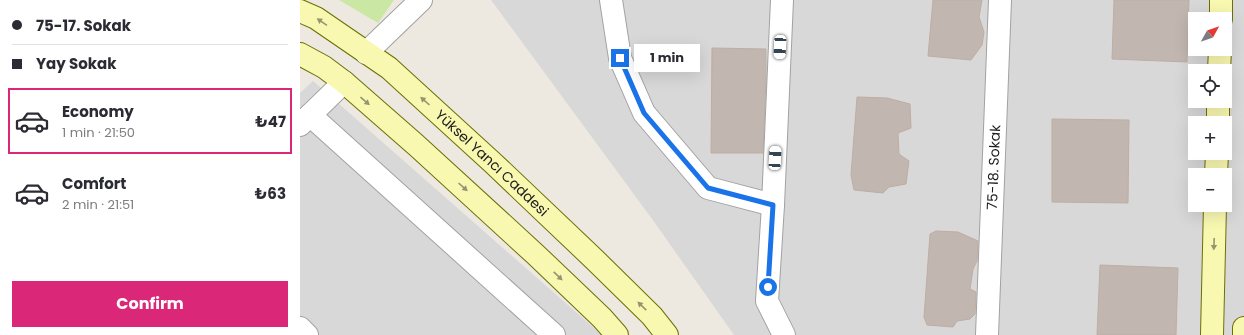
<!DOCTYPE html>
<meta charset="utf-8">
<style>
:root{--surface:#fff;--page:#f7f7f7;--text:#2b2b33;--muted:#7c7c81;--line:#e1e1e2;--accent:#db2777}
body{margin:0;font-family:Poppins,sans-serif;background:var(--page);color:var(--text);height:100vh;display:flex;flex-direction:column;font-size:15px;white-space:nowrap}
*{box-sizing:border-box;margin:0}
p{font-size:13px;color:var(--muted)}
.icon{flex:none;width:22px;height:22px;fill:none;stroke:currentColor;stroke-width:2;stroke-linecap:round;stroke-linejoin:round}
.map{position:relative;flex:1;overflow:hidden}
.panel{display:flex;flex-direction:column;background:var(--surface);width:300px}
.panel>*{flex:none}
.banner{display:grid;align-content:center;height:88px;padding:0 12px;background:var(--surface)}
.needle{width:26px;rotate:50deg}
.controls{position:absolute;left:888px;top:12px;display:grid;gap:8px}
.controls a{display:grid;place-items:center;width:44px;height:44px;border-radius:0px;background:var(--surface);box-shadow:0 4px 16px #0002;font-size:20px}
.end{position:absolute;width:18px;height:18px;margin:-9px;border:5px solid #1a73e8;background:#fff;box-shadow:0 0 0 2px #fff}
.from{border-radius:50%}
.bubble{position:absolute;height:28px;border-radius:0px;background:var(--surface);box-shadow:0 4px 16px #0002;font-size:13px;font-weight:700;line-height:28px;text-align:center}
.car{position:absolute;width:12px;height:24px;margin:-12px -6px;border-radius:5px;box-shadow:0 0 3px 1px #0007;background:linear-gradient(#fff 24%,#345 0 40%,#fff 0 76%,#345 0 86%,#fff 0)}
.banner b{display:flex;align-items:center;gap:14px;height:38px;font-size:15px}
.banner b+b{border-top:1px solid var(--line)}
.banner i{width:10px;height:10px;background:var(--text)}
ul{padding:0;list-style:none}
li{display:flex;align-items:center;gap:12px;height:66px;margin:0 8px 6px;padding:0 4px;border:2px solid transparent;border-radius:0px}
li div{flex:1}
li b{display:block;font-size:15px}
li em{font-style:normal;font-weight:700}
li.selected{border-color:var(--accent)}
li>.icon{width:36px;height:36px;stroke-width:1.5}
.cta{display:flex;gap:8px;margin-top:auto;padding:8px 12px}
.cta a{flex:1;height:46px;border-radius:0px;background:var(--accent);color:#fff;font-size:16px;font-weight:700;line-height:46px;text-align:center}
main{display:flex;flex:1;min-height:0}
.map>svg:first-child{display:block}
</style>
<main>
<section class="panel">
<div class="banner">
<b><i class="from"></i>75-17. Sokak</b>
<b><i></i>Yay Sokak</b>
</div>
<ul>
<li class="selected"><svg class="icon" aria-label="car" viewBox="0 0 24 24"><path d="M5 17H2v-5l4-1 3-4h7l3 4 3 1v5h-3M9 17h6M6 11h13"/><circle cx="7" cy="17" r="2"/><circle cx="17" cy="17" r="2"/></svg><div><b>Economy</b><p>1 min · 21:50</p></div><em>₺47</em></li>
<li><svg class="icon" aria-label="car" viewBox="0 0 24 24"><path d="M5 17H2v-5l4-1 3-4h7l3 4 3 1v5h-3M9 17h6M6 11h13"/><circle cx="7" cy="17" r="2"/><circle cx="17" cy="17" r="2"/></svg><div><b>Comfort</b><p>2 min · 21:51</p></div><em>₺63</em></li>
</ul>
<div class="cta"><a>Confirm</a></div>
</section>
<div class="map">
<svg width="944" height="335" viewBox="0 0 944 335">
<rect width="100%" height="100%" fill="#ede8e0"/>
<g fill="#d9d8d8" fill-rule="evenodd">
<path d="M 191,0 L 944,0 L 944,335 L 434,335 L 355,223 ZM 895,19 L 925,19 L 925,49 L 895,49 ZM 895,71 L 925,71 L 925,101 L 895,101 ZM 895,123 L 925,123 L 925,153 L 895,153 ZM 895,175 L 925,175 L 925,205 L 895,205 Z"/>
<path d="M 13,81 L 302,335 L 0,335 L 0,93 Z"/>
</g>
<path fill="#cae8a4" d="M 39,0 L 94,0 L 78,23 Z"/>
<g fill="#c1b7b0" stroke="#beada2">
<path d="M 633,0 L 682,0 L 679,17 L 684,32 L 682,45 L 671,60 L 628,56 Z"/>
<path d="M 814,0 L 889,0 L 887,62 L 812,59 Z"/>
<path d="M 412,48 L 466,49 L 466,79 L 463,153 L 411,153 Z"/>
<path d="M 557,97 L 587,98 L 610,104 L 611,128 L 598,133 L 599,154 L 609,161 L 606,184 L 589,187 L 583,193 L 554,190 L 551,175 Z"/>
<path d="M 752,119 L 829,120 L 828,203 L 752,202 Z"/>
<path d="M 636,231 L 658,232 L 678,241 L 677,261 L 673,269 L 670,289 L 676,292 L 675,314 L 670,319 L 657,321 L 653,327 L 627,325 L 624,317 L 630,234 Z"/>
<path d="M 800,265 L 878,268 L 876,335 L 797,335 Z"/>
</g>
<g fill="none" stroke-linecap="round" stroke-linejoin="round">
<g stroke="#a2a2a2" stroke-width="24">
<g id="street">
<path d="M 311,0 L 320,58 L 344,113 L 408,188 L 473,205"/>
<path d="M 482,0 L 473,205 L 467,301 L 484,335"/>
<path d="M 66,53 L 121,0"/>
<path d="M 10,115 L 254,335"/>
<path d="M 0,125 L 44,82"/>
<path d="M 0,328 L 7,335"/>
<path id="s1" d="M 687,335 L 700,0"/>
</g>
</g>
<g stroke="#6b7004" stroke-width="24">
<g id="secondary">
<path id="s2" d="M 0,11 L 16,18 L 89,68 L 193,163 L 295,260 L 352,316 L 367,335"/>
<path d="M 921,19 L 921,0"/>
<path d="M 0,54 L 24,67 L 44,82 L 116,145 L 235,254 L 302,318 L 317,335"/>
<path d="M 919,71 L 920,49"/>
<path d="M 918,123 L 918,101"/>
<path d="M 916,175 L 917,153"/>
<path d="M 912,335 L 915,205"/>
<path d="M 944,335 L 944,328"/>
</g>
</g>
<use href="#street" stroke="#fff" stroke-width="22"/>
<use href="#secondary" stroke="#f9f8b1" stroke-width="22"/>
</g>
<defs><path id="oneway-solid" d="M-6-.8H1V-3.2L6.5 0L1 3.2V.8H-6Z"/></defs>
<g fill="#95956e">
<use href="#oneway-solid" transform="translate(22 22) rotate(-146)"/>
<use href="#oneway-solid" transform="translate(65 101) rotate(41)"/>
<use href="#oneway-solid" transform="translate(125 101) rotate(-138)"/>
<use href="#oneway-solid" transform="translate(163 187) rotate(42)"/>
<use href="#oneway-solid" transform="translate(914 244) rotate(92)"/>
<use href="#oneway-solid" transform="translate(258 276) rotate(44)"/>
<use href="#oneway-solid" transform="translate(342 306) rotate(-136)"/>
</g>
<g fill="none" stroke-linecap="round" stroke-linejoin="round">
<path stroke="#1a73e8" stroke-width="5" d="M 320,58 L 344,113 L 408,188 L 473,205 L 468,287"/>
</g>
<g text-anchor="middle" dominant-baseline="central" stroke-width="3" stroke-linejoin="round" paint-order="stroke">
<g font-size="14" fill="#1b1b1b" stroke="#fff">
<text stroke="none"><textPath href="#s2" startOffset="246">Yüksel Yancı Caddesi</textPath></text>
<text stroke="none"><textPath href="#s1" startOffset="168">75-18. Sokak</textPath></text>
</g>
</g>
</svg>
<div class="controls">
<a><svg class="needle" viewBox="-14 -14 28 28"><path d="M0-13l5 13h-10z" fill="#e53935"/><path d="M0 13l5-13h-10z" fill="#7c7c81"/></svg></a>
<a><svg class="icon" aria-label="locate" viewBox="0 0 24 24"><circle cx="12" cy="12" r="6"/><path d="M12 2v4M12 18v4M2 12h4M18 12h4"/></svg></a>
<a>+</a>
<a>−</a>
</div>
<i class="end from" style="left:468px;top:287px"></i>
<i class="end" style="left:320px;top:58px"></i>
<div class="bubble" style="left:334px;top:44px;width:66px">1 min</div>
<i class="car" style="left:480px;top:47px;rotate:183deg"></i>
<i class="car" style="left:475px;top:158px;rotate:3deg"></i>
</div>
</main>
